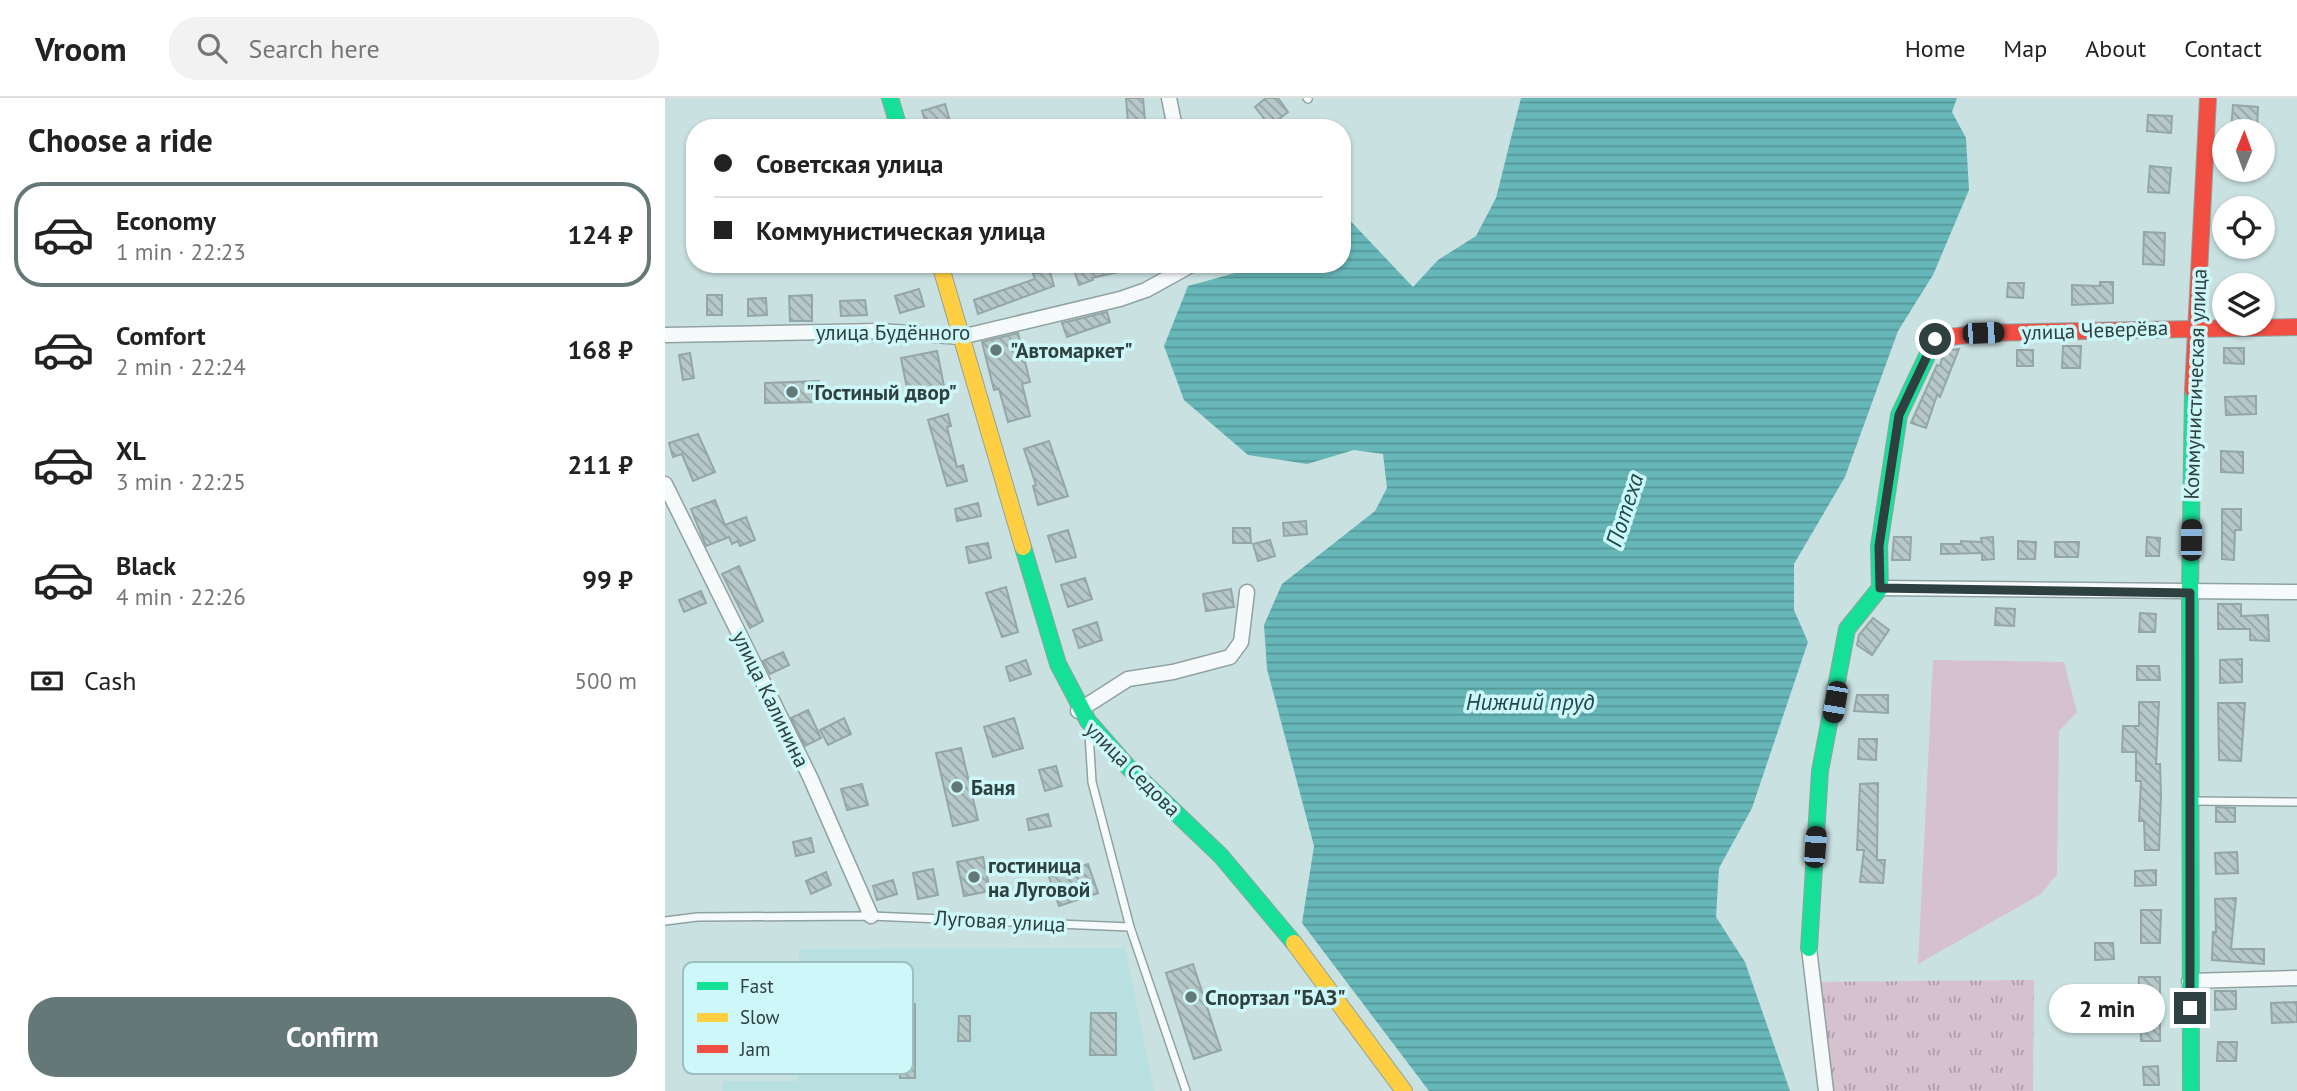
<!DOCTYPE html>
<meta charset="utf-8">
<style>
:root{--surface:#fff;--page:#f2f2f2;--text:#222;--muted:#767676;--line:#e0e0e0;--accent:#657878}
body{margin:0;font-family:"PT Sans",sans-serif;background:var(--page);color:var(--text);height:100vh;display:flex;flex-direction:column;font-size:26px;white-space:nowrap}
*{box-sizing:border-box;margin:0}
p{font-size:23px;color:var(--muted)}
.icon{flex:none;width:38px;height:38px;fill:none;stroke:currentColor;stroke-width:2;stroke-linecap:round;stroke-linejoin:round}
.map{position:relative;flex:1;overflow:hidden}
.details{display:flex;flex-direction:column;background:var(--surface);width:665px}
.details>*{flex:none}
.top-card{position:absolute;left:21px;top:21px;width:665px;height:154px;border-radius:28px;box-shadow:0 2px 5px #0004;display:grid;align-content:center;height:154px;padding:0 28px;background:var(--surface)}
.needle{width:46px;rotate:1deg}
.controls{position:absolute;left:1547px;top:21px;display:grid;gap:14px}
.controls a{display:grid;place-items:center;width:63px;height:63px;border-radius:50%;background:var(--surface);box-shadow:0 2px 5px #0004;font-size:35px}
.end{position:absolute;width:32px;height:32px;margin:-16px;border:9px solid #2f4040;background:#fff;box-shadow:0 0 0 4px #fff}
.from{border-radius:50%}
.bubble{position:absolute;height:49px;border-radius:24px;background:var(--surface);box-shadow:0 2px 5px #0004;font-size:23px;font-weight:700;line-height:49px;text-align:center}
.car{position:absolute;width:21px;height:42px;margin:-21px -10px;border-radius:9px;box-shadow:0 0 5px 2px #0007;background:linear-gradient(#222 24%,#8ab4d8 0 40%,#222 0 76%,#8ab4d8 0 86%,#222 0)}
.top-card b{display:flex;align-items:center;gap:24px;height:66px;font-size:26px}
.top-card b+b{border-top:2px solid var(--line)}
.top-card i{width:18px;height:18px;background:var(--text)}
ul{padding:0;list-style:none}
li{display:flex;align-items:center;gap:21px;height:105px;margin:0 14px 10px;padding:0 14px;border:4px solid transparent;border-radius:28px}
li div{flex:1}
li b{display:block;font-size:26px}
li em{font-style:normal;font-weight:700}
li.selected{border-color:var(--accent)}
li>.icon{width:63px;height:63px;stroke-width:1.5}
h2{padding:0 28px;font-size:32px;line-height:84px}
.pay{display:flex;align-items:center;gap:18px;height:77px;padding:0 28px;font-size:26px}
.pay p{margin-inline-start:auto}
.button{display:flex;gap:14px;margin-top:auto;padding:14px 28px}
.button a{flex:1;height:80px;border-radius:28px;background:var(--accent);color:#fff;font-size:28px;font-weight:700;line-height:80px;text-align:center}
header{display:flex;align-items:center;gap:42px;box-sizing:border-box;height:98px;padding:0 35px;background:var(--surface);border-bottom:2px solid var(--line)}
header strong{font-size:33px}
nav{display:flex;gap:38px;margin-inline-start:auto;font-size:24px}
.search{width:490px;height:63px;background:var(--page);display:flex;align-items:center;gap:18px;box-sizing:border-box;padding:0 24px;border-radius:28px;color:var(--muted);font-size:26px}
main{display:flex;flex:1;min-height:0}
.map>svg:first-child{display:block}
</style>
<header>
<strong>Vroom</strong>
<div class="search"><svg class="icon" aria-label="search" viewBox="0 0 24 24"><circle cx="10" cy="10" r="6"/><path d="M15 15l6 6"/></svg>Search here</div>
<nav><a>Home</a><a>Map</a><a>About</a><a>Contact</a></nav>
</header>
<main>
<section class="details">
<h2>Choose a ride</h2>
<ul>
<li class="selected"><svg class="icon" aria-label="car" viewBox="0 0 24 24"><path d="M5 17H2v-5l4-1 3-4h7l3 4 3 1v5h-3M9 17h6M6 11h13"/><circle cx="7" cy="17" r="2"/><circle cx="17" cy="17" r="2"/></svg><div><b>Economy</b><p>1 min · 22:23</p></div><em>124 ₽</em></li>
<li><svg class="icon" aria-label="car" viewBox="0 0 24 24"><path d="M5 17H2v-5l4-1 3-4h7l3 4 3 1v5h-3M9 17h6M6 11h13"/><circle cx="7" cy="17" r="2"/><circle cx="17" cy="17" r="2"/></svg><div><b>Comfort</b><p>2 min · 22:24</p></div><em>168 ₽</em></li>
<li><svg class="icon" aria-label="car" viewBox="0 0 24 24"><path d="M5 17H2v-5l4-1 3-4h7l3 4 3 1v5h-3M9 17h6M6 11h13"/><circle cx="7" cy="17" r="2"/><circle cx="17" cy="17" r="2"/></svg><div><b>XL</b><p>3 min · 22:25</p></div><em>211 ₽</em></li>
<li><svg class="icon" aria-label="car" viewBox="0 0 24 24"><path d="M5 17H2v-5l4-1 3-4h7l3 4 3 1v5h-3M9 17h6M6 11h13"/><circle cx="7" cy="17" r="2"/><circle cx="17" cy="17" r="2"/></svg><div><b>Black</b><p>4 min · 22:26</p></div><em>99 ₽</em></li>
</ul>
<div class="pay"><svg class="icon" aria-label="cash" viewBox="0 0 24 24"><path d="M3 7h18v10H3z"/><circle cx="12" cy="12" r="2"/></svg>Cash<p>500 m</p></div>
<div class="button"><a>Confirm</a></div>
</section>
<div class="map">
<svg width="1632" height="993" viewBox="0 0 1632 993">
<defs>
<pattern id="grass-tufts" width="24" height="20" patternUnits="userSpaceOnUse" patternTransform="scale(1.75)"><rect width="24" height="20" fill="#d6c1ce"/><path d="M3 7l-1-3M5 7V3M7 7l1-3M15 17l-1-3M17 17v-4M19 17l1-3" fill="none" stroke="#ae9ea9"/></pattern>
<pattern id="water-rules" width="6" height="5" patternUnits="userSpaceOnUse" patternTransform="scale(1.75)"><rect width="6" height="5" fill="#67b7b9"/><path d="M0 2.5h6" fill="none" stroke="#559698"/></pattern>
<pattern id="building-back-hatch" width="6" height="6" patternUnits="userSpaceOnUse" patternTransform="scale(1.75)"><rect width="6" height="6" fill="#b6c8c8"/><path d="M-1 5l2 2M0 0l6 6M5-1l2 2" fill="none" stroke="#94a4a4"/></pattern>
</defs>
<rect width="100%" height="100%" fill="#cae1e1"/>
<path fill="#b9e0e0" d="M 460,850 L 489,993 L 57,993 L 58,983 L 132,983 L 134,851 Z"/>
<path fill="url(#grass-tufts)" d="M 1369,882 L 1368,993 L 1158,993 L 1145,884 Z"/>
<path fill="#d6c1ce" d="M 1268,562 L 1399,564 L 1412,614 L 1394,633 L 1392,776 L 1376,796 L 1253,866 Z"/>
<path fill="url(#water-rules)" d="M 856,0 L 1292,0 L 1287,14 L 1301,40 L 1304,92 L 1268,177 L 1233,233 L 1180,379 L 1129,466 L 1129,512 L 1143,544 L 1087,710 L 1054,770 L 1051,819 L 1080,864 L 1125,993 L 764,993 L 637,825 L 649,748 L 602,571 L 599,527 L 617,486 L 710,413 L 722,390 L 718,356 L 689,352 L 642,366 L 583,357 L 519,302 L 499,248 L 523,188 L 570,175 L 576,166 L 677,166 L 677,114 L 748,189 L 773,162 L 811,138 L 831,100 Z"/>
<g fill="url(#building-back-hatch)" stroke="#94a6a6" stroke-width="2">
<path d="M 461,0 L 478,0 L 480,23 L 463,25 Z"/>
<path d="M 601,0 L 613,0 L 623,14 L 605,28 L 590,9 Z"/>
<path d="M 280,6 L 285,23 L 262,30 L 257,13 Z"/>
<path d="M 1568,7 L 1593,9 L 1592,33 L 1566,33 Z"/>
<path d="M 1483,17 L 1507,18 L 1506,35 L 1482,33 Z"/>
<path d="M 1485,68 L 1506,70 L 1504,95 L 1483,94 Z"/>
<path d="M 1479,134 L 1500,135 L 1499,167 L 1478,166 Z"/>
<path d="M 407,166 L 467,166 L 467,171 L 427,180 L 428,182 L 414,187 Z"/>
<path d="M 384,171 L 389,188 L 313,216 L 309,202 L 370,181 L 368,176 Z"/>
<path d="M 1435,184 L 1448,184 L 1448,205 L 1407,207 L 1407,187 L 1435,188 Z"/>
<path d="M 1343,185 L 1359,185 L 1358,200 L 1342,199 Z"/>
<path d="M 254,191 L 259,208 L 235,215 L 230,198 Z"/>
<rect x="42" y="197" width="15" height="20"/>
<path d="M 147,197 L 147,223 L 125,223 L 124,198 Z"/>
<path d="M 101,200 L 102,217 L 83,218 L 83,201 Z"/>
<path d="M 200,202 L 202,217 L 176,218 L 175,203 Z"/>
<path d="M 442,214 L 445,224 L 402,239 L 397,225 Z"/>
<path d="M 353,235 L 365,284 L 357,286 L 365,318 L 343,324 L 334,291 L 329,292 L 317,244 Z"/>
<path d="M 1398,248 L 1416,248 L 1415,270 L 1397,270 Z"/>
<path d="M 1559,250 L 1579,250 L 1579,266 L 1559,265 Z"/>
<path d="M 1294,251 L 1275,299 L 1272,297 L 1261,330 L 1246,325 L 1272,267 L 1275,268 L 1279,253 Z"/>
<rect x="1352" y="252" width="16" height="16"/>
<path d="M 272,253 L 279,288 L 243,295 L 236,260 Z"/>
<path d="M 25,255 L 29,280 L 18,282 L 14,257 Z"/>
<path d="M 154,283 L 155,304 L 100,305 L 100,285 Z"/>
<path d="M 1591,298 L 1591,316 L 1561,317 L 1560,299 Z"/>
<path d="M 283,316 L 286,328 L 282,329 L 292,369 L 298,367 L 302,383 L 282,388 L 263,322 Z"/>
<path d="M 33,336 L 50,374 L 28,383 L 17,356 L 8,359 L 4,345 Z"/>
<path d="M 384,343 L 403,398 L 373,407 L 368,388 L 371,387 L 359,351 Z"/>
<path d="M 1556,353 L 1578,354 L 1578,375 L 1556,374 Z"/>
<path d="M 50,402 L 60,427 L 81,419 L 90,442 L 75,448 L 73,443 L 67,446 L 64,439 L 41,448 L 26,411 Z"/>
<path d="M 313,405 L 316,418 L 292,423 L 290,411 Z"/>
<path d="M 1557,411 L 1576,411 L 1576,432 L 1570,432 L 1569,462 L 1557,461 Z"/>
<path d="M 641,423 L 642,436 L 619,438 L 618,425 Z"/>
<path d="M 568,430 L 585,430 L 586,445 L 568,445 Z"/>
<path d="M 403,432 L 411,459 L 391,464 L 383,438 Z"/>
<path d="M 1229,439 L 1246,439 L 1245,462 L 1227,462 Z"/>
<path d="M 1328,439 L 1329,461 L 1317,462 L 1317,455 L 1276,456 L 1276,446 L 1296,446 L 1296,443 L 1317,444 L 1316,440 Z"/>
<path d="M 1482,439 L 1495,440 L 1494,458 L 1481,458 Z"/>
<path d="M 605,442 L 610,458 L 593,463 L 588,446 Z"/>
<path d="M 1353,443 L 1371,444 L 1370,461 L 1353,461 Z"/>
<path d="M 1390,444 L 1414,444 L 1413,459 L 1390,459 Z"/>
<path d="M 323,445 L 326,460 L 304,465 L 301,449 Z"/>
<path d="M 74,468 L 98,523 L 85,530 L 57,476 Z"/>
<path d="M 420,480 L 427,501 L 403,509 L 396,487 Z"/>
<path d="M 341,489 L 353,534 L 337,539 L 321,495 Z"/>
<path d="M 566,491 L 569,509 L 541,513 L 538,496 Z"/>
<path d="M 36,493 L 41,505 L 19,514 L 14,502 Z"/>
<path d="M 1553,506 L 1576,506 L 1576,518 L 1603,517 L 1604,543 L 1585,542 L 1585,531 L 1553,531 Z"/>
<path d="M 1331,510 L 1350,511 L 1349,528 L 1330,527 Z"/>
<path d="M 1475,515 L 1491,516 L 1490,534 L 1474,534 Z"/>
<path d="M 1208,520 L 1224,532 L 1207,557 L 1192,547 L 1194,537 Z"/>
<path d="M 432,524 L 437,542 L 414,550 L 408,532 Z"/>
<path d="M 118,554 L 124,567 L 105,576 L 98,563 Z"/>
<path d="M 1577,561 L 1577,584 L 1555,585 L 1555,562 Z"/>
<path d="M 361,562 L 366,576 L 345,583 L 341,569 Z"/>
<path d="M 1472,568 L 1494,568 L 1495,582 L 1472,582 Z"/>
<path d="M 1192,597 L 1223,597 L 1223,615 L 1189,613 Z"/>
<path d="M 1474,604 L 1494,604 L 1491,666 L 1495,666 L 1496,697 L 1494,752 L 1480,752 L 1479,723 L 1474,723 L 1476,683 L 1471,683 L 1471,654 L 1457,654 L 1458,628 L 1474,628 Z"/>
<path d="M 1553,605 L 1580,605 L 1576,663 L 1554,662 Z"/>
<path d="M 143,612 L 156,640 L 140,648 L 126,620 Z"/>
<path d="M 179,620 L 186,636 L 163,647 L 155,632 Z"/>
<path d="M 349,620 L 358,650 L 328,659 L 319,629 Z"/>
<path d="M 1194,641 L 1212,641 L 1211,662 L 1193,661 Z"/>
<path d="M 296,650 L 313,722 L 288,728 L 271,655 Z"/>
<path d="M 391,668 L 397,688 L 380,693 L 374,672 Z"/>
<path d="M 1213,685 L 1212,762 L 1220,762 L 1218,785 L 1195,784 L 1199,752 L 1192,752 L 1195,686 Z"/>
<path d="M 197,686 L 203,707 L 182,712 L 176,691 Z"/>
<path d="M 1551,709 L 1570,710 L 1570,724 L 1551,724 Z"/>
<path d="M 383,716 L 386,728 L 364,732 L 362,721 Z"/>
<path d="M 146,740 L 149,754 L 131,758 L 128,744 Z"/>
<path d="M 1572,754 L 1573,775 L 1551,776 L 1550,755 Z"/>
<path d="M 318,759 L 325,793 L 299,798 L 292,764 Z"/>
<path d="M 423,766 L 433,795 L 394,808 L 384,779 Z"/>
<path d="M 268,771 L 273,797 L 253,801 L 248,775 Z"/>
<path d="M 1491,772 L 1491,787 L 1470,788 L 1470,773 Z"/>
<path d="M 161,774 L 166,787 L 146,796 L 141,783 Z"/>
<path d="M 228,782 L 232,796 L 212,802 L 208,788 Z"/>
<path d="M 1571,800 L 1566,851 L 1599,851 L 1599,866 L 1547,862 L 1548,834 L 1551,834 L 1550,801 Z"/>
<path d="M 1476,812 L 1496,812 L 1495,845 L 1476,845 Z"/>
<path d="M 1430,845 L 1448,845 L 1449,861 L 1430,862 Z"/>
<path d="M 528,866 L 556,952 L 529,961 L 501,875 Z"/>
<path d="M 1474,879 L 1495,879 L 1495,898 L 1473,897 Z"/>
<path d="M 1550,893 L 1571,893 L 1571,911 L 1550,912 Z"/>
<path d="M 1632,904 L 1632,924 L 1607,925 L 1606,905 Z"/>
<rect x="235" y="906" width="15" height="74"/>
<path d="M 426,915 L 451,915 L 451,957 L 425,957 Z"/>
<path d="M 294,918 L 305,918 L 305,943 L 293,943 Z"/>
<rect x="1476" y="925" width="19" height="18"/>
<path d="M 1553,944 L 1572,944 L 1571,963 L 1552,963 Z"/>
<path d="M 1493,968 L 1494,987 L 1479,987 L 1478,969 Z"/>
</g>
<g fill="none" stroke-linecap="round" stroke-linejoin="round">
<g stroke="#90a2a2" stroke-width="10">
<g id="lane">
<path d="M 642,0 L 643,1"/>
<path d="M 1529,703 L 1632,704"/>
<path d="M 0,823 L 32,819 L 206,818 L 465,829 L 427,684 L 424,635"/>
<path d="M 465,829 L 521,993"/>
</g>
</g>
<g stroke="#90a2a2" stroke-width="17">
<g id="street">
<path d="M 504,0 L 510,30"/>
<path d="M 0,237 L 215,233 L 296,239 L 455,201 L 481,192 L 528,166"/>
<path d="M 0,386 L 145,679 L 206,818"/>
<path d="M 1215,490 L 1632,494"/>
<path d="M 413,613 L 463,581 L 508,574 L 565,559 L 576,544 L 582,494"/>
<path d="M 1144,850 L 1161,993"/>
<path d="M 1524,883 L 1632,880"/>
</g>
</g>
<g stroke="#90a2a2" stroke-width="18">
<g id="fast">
<path d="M 225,0 L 234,30"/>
<path d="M 358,449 L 393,566 L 423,623 L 464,670 L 556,758 L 629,845"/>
<path d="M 1144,850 L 1155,673 L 1182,531 L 1215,490 L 1214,448 L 1234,317 L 1270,241 L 1285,239"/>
<path d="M 1526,993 L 1525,495 L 1528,292"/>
</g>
</g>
<g stroke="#90a2a2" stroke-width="18">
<g id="slow">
<path d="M 275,166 L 358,449"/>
<path d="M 629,845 L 739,993"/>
</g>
</g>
<g stroke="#90a2a2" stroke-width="18">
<g id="jam">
<path d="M 1285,239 L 1318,235 L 1632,229"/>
<path d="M 1528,292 L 1543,0"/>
</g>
</g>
<use href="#lane" stroke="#f7fafa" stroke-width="7"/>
<use href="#street" stroke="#f7fafa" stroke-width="14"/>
<use href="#fast" stroke="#16e098" stroke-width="16"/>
<use href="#slow" stroke="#ffcf43" stroke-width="16"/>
<use href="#jam" stroke="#f24e42" stroke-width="16"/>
</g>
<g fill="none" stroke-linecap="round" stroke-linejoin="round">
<path stroke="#2f4040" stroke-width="9" d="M 1270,241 L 1234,317 L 1214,448 L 1215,490 L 1525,495 L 1525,910"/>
</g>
<g fill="#657878" stroke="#cdf7f8" stroke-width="2.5">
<circle cx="331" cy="252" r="7"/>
<circle cx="127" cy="294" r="7"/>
<circle cx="292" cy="689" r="7"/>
<circle cx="309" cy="779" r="7"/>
<circle cx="526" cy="899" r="7"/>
</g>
<g text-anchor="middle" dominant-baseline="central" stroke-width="7" stroke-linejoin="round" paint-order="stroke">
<g font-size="21" fill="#2f4040" stroke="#cdf7f8">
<text transform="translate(1430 232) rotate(-2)">улица Чеверёва</text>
<text x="228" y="234">улица Будённого</text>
<text transform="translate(1530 286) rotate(-88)">Коммунистическая улица</text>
<text transform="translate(106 601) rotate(64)">улица Калинина</text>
<text transform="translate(468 671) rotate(45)">улица Седова</text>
<text transform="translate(335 823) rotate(3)">Луговая улица</text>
</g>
<g font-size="21" font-weight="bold" fill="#2f4040" stroke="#cdf7f8" text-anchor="start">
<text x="345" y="252">"Автомаркет"</text>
<text x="141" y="294">"Гостиный двор"</text>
<text x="306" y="689">Баня</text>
<text x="323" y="767">гостиница<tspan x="323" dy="24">на Луговой</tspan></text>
<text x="540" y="899">Спортзал "БАЗ"</text>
</g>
<g font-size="23" font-style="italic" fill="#1c4a4b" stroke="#cdf7f8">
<text transform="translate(959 412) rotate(-72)">Потеха</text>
<text x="865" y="603">Нижний пруд</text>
</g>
</g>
<rect x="18" y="864" width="230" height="112" rx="10" fill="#cdf7f8" stroke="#9ec0c1" stroke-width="2"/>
<rect x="32" y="884" width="31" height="8" fill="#16e098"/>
<rect x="32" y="915" width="31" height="9" fill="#ffcf43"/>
<rect x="32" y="947" width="31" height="8" fill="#f24e42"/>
<g font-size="19" fill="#2f4040">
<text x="75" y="895">Fast</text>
<text x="75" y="926">Slow</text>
<text x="75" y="958">Jam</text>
</g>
</svg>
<div class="controls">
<a><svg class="needle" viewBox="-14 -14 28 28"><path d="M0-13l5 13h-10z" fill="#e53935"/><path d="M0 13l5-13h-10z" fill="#767676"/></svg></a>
<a><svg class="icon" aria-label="locate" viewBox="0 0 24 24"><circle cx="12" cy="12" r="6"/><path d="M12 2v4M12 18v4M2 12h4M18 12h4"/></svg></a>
<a><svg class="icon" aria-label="layers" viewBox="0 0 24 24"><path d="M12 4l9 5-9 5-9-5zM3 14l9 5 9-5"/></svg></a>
</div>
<i class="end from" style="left:1270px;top:241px"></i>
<i class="end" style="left:1525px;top:910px"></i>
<div class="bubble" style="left:1384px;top:886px;width:116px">2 min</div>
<i class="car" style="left:1318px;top:235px;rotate:88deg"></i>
<i class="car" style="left:1526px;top:442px;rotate:1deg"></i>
<i class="car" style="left:1170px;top:604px;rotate:190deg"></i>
<i class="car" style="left:1150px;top:749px;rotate:4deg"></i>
<div class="top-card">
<b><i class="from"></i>Советская улица</b>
<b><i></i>Коммунистическая улица</b>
</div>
</div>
</main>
